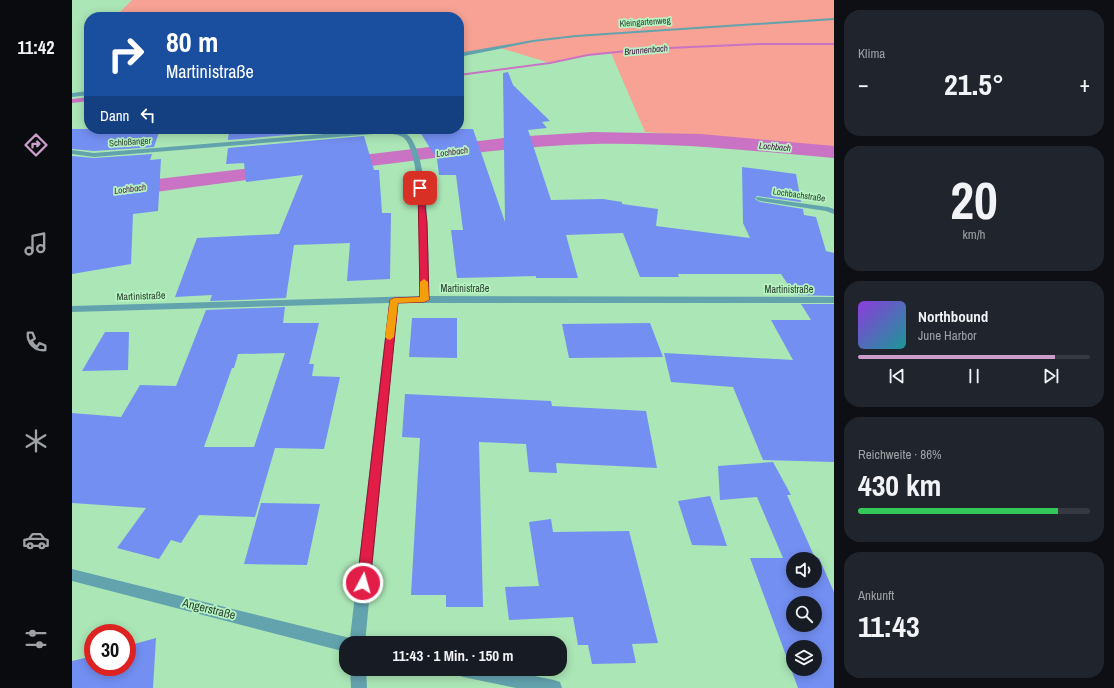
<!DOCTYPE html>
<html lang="de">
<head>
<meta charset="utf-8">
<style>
	:root { --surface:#171b24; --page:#20242c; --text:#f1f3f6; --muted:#9ea1a6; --line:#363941; --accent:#cb9dcb }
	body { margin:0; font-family:"Archivo Narrow",sans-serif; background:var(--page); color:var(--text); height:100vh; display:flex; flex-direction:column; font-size:15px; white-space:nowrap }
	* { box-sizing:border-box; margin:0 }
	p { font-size:13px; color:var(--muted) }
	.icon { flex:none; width:22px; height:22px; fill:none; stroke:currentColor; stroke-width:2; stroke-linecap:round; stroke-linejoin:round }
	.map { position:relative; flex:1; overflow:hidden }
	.side { display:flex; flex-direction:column; gap:10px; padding:10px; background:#0d0f14; width:280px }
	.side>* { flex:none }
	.banner { position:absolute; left:12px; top:12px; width:380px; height:122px; border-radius:16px; box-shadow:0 2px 10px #0003; background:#1a4fa0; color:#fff; overflow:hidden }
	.tools { position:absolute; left:714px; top:552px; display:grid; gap:8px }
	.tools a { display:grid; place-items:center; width:36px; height:36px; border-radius:50%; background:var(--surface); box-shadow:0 2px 10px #0003; font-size:20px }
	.speed { position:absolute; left:12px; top:624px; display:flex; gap:8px; font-size:20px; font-weight:700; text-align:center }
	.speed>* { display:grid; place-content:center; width:52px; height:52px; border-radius:50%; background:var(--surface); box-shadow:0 2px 10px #0003; line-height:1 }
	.speed .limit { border:6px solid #d22; background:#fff; color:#111 }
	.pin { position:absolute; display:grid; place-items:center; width:34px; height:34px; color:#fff; margin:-17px; border-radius:8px; box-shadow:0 2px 6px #0006 }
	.me { position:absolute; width:44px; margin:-22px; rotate:6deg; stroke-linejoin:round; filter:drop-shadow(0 0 3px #0008) }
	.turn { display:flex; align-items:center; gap:14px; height:84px; padding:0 16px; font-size:18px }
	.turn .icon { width:52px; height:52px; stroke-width:2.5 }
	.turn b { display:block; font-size:28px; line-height:34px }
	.then { display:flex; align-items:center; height:38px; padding:0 16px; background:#0003; gap:8px; font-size:15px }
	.big { font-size:30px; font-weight:700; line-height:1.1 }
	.side .widget { flex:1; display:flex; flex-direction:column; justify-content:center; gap:6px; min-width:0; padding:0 14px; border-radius:16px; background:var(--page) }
	.side .dial { align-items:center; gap:0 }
	.dial b { font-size:52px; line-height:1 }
	.song { display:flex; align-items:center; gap:12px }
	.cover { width:48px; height:48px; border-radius:6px; background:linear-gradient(135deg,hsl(270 70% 55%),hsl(180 70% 35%)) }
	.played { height:4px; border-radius:2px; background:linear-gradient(90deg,var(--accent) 85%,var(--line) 85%) }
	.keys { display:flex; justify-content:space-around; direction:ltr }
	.heat { display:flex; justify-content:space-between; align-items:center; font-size:22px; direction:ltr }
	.charge { height:6px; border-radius:3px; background:linear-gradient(90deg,#34c759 86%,var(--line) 0) }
	.trip { position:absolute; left:267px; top:636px; width:228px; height:40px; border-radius:16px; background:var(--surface); box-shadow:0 2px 10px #0003; font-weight:700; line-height:40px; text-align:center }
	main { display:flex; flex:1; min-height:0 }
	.tab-bar { display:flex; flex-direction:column; width:72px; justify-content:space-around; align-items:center; background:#090b0e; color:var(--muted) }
	.tab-bar .icon { width:28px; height:28px }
	.tab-bar .selected { color:var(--accent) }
	.tab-bar b { font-size:18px; color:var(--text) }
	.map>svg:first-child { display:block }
</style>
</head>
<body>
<main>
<nav class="tab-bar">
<b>11:42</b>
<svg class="icon selected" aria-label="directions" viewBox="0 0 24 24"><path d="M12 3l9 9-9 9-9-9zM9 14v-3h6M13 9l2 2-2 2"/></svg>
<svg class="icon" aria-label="music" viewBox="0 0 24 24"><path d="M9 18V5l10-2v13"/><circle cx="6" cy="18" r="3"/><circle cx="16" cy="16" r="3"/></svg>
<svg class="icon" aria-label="phone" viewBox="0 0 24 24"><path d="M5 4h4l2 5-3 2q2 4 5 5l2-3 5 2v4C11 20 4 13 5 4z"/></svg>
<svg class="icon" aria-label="climate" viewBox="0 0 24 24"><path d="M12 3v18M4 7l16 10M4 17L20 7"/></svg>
<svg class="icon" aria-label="car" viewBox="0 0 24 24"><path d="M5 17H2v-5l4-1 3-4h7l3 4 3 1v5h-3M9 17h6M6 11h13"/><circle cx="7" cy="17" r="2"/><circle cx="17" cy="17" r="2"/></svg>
<svg class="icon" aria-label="filters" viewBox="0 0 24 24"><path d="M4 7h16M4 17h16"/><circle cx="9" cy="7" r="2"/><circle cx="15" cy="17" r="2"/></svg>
</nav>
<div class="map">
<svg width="762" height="688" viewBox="0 0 762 688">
	<rect width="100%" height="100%" fill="#abe6b6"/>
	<!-- green -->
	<path fill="#f7a294" d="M60 0H762V147L573 132 539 53 516 55 478 63 425 47 387 55V17H43Z"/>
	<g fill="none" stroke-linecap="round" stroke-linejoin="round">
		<!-- stream -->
		<g fill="#ca72c3" fill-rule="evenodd">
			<path d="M687 43H762V45H687L574 50 516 56 478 64 387 76V74L478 62 516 54 574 48Z"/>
			<path d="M17 97V101L0 103V99Z"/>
		</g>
		<!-- canal -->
		<g fill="#ca72c3" fill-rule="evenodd">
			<path d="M520 132 629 134 762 146V158C682 151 601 142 520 144 433 146 345 161 258 171L251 169 248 165 251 161 258 159 440 137Z"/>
			<path d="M214 164 221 166 224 170 221 174 0 203V189Z"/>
		</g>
	</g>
	<!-- building -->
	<g fill="#738ff2" fill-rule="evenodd">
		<path d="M436 72 441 85 478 121 470 122 475 128 456 130 479 200 531 199 550 202V204L586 209 584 226 678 238 671 223 670 167 724 174 729 202 685 196 683 199 688 202 731 209 732 215 744 217 754 251 762 253V296L723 295 709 274H606L607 277H568L551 233 494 235 506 278H464V276L385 278 379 230H391L384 175H367L365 159 346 129H401L433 222 431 73Z"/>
		<path d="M0 129H63L61 134 87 132 82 147 22 151 0 149Z"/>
		<path d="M157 129H290L156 140Z"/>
		<path d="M292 136 302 170H307L310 213H319L318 279 275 281 278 243 222 245 214 298 138 301 140 295 103 297 125 238 207 234 231 175 174 182 172 163 154 164 156 148Z"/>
		<path d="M80 154 78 160 89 159 86 211 61 214 59 264 0 274V156L22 158Z"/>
		<path d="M729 304H762V462L691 460 661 387 599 382 592 353 721 360 699 320H739Z"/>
		<path d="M213 307 211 323H247L237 364H242L240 376 268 377 252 449 203 448 183 517 127 515 109 543 99 540 87 559 45 548 74 508 0 503V413L49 417 68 385 104 386 134 310ZM213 353 182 447H132L160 368H162L166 354Z"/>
		<path d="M340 318H385V358L337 357Z"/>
		<path d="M578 323 591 357 497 358 490 324Z"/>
		<path d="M33 332H57L56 370 10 371Z"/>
		<path d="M333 394 479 401 480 406 574 411 585 468 484 463 485 473 457 472 454 444 407 442 411 607H374V595H339L348 438 330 437Z"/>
		<path d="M701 462 719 495H715L743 558H747L762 592V688H726L678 558H711L685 497 648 500 646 466ZM721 559H743V581H721ZM721 603H743V625H721ZM721 647H743V669H721Z"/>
		<path d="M638 496 655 546 620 545 606 501Z"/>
		<path d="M189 503 248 504 235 565 172 564Z"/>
		<path d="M479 519 481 532 557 531 586 643 560 644 564 663 520 664 516 645H506L501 617 437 620 433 587 467 586 457 522Z"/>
		<path d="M84 638 81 688H0V661L21 656V667H55V646Z"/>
	</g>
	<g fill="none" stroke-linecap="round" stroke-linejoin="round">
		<!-- minor -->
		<g fill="#63a3ae" fill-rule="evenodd">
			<path d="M762 18V20L504 37 461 42 387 57V53L461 40 504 35Z"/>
			<path d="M17 91V95L0 97V93Z"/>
			<path d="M314 129C322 130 331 130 337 136 359 159 356 263 357 296L762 297V303H326L293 643H274V652L0 581V569L278 638 317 303 0 312V306L347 296C348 267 352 157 332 138 327 134 320 134 314 133L22 157 0 154V150L22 153Z"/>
			<path d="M685 197 756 207 762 209V214L754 211 688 201 684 199Z"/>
			<path d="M278 669H294L295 688H279Z"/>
			<path d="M383 669H429L482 680 488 682 490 688H444L391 677 385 675Z"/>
		</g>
	</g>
	<!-- route -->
	<path fill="#e11d48" stroke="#92132f" d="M346 186 351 188 355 223 357 300 352 302 326 303 298 583 296 587 291 589 287 587 285 583 318 300 322 298 348 297Z"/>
	<!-- slow -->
	<path fill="#f59e0b" d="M352 279 356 282 357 300 352 302 326 303 322 337 318 340 315 339 313 337 318 300 322 298 348 297V282Z"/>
	<g text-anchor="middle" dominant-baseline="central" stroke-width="3.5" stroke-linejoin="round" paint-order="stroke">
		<!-- far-street labels -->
		<g font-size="9" fill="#29412e" stroke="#b8f3c3">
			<text transform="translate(573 22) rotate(-4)">Kleingartenweg</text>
			<text transform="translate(58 142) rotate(-4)">Schloßanger</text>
			<text transform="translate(727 195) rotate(8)">Lochbachstraße</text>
		</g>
		<!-- far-water labels -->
		<g font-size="9" font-style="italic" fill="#481045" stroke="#b8f3c3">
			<text transform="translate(574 50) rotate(-5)">Brunnenbach</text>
			<text transform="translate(703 147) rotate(5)">Lochbach</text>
			<text transform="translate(380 152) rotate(-7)">Lochbach</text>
			<text transform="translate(58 189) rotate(-7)">Lochbach</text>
		</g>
		<!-- street labels -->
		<g font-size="10" fill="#29412e" stroke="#b8f3c3">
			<text x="393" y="288">Martinistraße</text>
			<text x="717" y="289">Martinistraße</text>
			<text transform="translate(69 296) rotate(-2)">Martinistraße</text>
		</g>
		<!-- near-street labels -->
		<g font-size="12" fill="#29412e" stroke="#b8f3c3">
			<text transform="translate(137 609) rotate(14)">Angerstraße</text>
		</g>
	</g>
</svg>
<div class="tools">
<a><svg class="icon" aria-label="sound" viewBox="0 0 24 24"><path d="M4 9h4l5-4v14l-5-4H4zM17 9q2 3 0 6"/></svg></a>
<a><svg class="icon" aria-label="search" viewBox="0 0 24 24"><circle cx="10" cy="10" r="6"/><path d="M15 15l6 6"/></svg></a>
<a><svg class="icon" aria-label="layers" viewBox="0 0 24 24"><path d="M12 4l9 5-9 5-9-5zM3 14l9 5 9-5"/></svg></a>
</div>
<div class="speed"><div class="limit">30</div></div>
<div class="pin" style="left:348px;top:188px;background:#d93025"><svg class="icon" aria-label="arrive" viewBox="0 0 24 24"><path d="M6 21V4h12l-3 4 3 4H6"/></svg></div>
<svg class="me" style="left:291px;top:583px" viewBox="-20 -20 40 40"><circle r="17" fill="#e11d48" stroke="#fff" stroke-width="3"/><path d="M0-11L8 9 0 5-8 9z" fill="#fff"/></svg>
<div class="trip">11:43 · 1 Min. · 150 m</div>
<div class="banner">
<div class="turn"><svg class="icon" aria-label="right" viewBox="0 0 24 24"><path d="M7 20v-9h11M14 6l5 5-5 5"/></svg><div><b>80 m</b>Martinistraße</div></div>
<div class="then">Dann<svg class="icon" aria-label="left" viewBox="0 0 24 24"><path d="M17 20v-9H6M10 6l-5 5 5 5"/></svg></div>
</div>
</div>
<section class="side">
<div class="widget"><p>Klima</p>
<div class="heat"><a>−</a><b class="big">21.5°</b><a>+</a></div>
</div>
<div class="widget dial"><b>20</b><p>km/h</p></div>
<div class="widget">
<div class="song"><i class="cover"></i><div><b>Northbound</b><p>June Harbor</p></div></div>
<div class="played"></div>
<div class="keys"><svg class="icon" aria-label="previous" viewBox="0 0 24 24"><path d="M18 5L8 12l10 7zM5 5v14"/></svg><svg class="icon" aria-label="pause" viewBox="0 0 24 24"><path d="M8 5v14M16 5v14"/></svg><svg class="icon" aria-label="next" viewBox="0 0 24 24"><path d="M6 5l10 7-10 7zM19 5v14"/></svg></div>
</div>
<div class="widget"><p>Reichweite · 86%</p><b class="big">430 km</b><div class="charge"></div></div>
<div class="widget"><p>Ankunft</p><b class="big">11:43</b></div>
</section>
</main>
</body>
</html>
